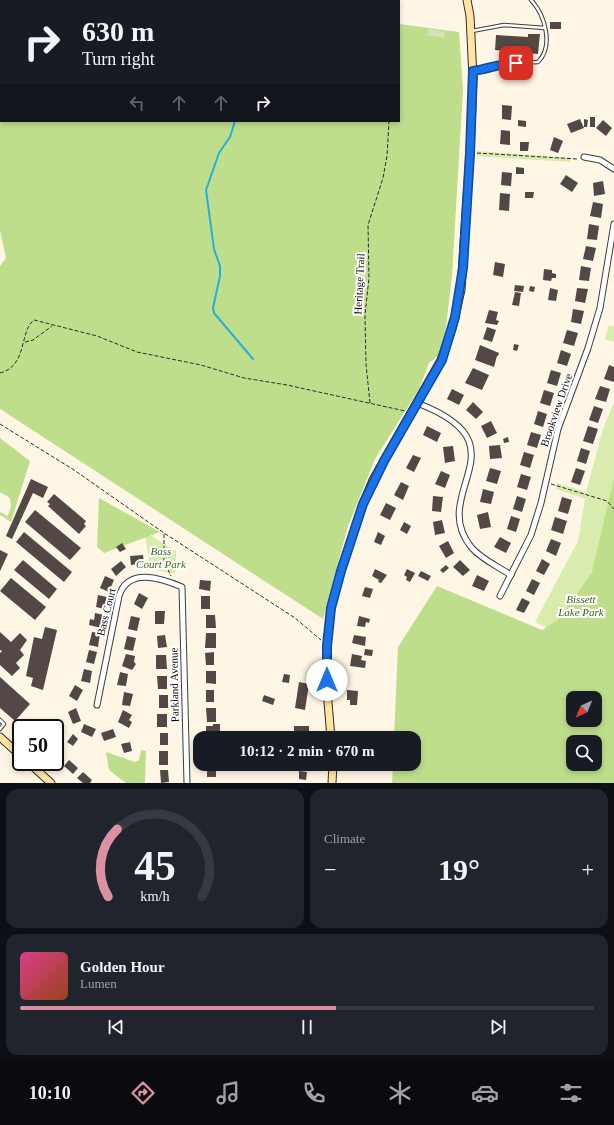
<!DOCTYPE html>
<html lang="en">
<head>
<meta charset="utf-8">
<style>
	:root { --surface:#171b24; --page:#20242c; --text:#f1f3f6; --muted:#9ea1a6; --line:#363941; --accent:#dc90a2 }
	body { margin:0; font-family:"Times New Roman",serif; background:var(--page); color:var(--text); height:100vh; display:flex; flex-direction:column; font-size:15px; white-space:nowrap }
	* { box-sizing:border-box; margin:0 }
	p { font-size:13px; color:var(--muted) }
	.icon { flex:none; width:22px; height:22px; fill:none; stroke:currentColor; stroke-width:2; stroke-linecap:round; stroke-linejoin:round }
	.map { position:relative; height:783px; overflow:hidden }
	.drawer { display:flex; flex-direction:column; gap:6px; padding:6px; background:#0d0f14; flex:1 }
	.drawer>* { flex:none }
	.guide { position:absolute; left:0px; top:0px; width:400px; height:122px; box-shadow:0 2px 6px #0003; background:#171b24; color:var(--text); overflow:hidden }
	.needle { width:26px; rotate:224deg }
	.tools { position:absolute; left:566px; top:691px; display:grid; gap:8px }
	.tools a { display:grid; place-items:center; width:36px; height:36px; border-radius:8px; background:var(--surface); box-shadow:0 2px 6px #0003; font-size:20px }
	.speed { position:absolute; left:12px; top:719px; display:flex; gap:8px; font-size:20px; font-weight:700; text-align:center }
	.speed>* { display:grid; place-content:center; width:52px; height:52px; border-radius:50%; background:var(--surface); box-shadow:0 2px 6px #0003; line-height:1 }
	.speed .limit { border:2px solid #111; border-radius:6px; background:#fff; color:#111 }
	.pin { position:absolute; display:grid; place-items:center; width:34px; height:34px; color:#fff; margin:-17px; border-radius:8px; box-shadow:0 2px 6px #0006 }
	.me { position:absolute; width:44px; margin:-22px; rotate:0deg; stroke-linejoin:round; filter:drop-shadow(0 0 3px #0008) }
	.turn { display:flex; align-items:center; gap:14px; height:84px; padding:0 16px; font-size:18px }
	.turn .icon { width:52px; height:52px; stroke-width:2.5 }
	.turn b { display:block; font-size:28px; line-height:34px }
	.lanes { display:flex; align-items:center; height:38px; padding:0 16px; background:#0003; justify-content:center; gap:20px; direction:ltr }
	.lanes .off { opacity:.35 }
	.big { font-size:30px; font-weight:600; line-height:1.1 }
	.drawer .tile { flex:1; display:flex; flex-direction:column; justify-content:center; gap:6px; min-width:0; padding:0 14px; border-radius:12px; background:var(--page) }
	.drawer .dial { align-items:center; gap:0 }
	.dial svg { height:104px; overflow:visible; fill:none; stroke:var(--line); stroke-width:7; stroke-linecap:round; text-anchor:middle }
	.dial text { fill:var(--text); stroke:none }
	.song { display:flex; align-items:center; gap:12px }
	.cover { width:48px; height:48px; border-radius:6px; background:linear-gradient(135deg,hsl(330 70% 55%),hsl(20 70% 35%)) }
	.played { height:4px; border-radius:2px; background:linear-gradient(90deg,var(--accent) 55%,var(--line) 55%) }
	.keys { display:flex; justify-content:space-around; direction:ltr }
	.heat { display:flex; justify-content:space-between; align-items:center; font-size:22px; direction:ltr }
	.drawer .tiles { flex:1; display:grid; gap:6px; grid-template-columns:1fr 1fr }
	.tile:last-child { grid-column:span 2 }
	.trip { position:absolute; left:193px; top:731px; width:228px; height:40px; border-radius:12px; background:var(--surface); box-shadow:0 2px 6px #0003; font-weight:600; line-height:40px; text-align:center }
	.tabs { display:flex; height:64px; justify-content:space-around; align-items:center; background:#090b0e; color:var(--muted) }
	.tabs .icon { width:28px; height:28px }
	.tabs .on { color:var(--accent) }
	.tabs b { font-size:18px; color:var(--text) }
	.map>svg:first-child { display:block }
</style>
</head>
<body>
<div class="map">
<svg width="614" height="783" viewBox="0 0 614 783">
	<rect width="100%" height="100%" fill="#fff6e6"/>
	<!-- green -->
	<g fill="#d8ecae">
		<path d="M477 151 571 158 570 162 477 156Z"/>
		<path d="M609 325 614 326V342L605 339Z"/>
		<path d="M614 402V660L535 622 578 541 585 499 556 489 557 483 586 492 603 429Z"/>
		<path d="M145 532 176 551V570L174 574 148 568 149 561Z"/>
	</g>
	<!-- forest -->
	<g fill="#bede8c" fill-rule="evenodd">
		<path d="M0 0 325 1H1V121H399V24L459 32 463 89 452 276 443 352 429 363 419 389 375 459 348 526 323 619 0 409V266L6 258 0 230Z"/>
		<path d="M0 438 30 461 11 522 0 515V512L8 516 11 506 10 498 0 492Z"/>
		<path d="M614 478V783H392L393 764H414V738H394L398 647 437 586 542 630 559 619 592 572ZM573 698H595V720H573ZM573 742H595V764H573Z"/>
		<path d="M99 498 160 532 104 553 97 547Z"/>
		<path d="M141 750 146 751 145 783H126L109 770 106 752 135 762 139 760Z"/>
	</g>
	<!-- cemetery -->
	<path fill="#dae1b7" d="M429 29 445 32 444 38 427 35Z"/>
	<g fill="none" stroke-linecap="round" stroke-linejoin="round">
		<!-- stream -->
		<g stroke="#27afd8" stroke-width="2">
			<path d="M250 0V1"/>
			<path d="M235 121 230 137 219 153 206 190 214 249 220 266V276L213 308 214 313 253 359"/>
		</g>
	</g>
	<!-- building -->
	<g fill="#534845">
		<rect x="550" y="22" width="11" height="7"/>
		<path d="M528 34H540L538 54 495 50 496 35 528 37Z"/>
		<path d="M502 105 512 106 511 120 502 119Z"/>
		<rect x="590" y="117" width="5" height="10"/>
		<path d="M580 119 584 128 571 133 567 124Z"/>
		<path d="M584 119 588 120 587 127H584Z"/>
		<path d="M518 120 526 121V127L518 126Z"/>
		<path d="M603 120 612 128 606 136 596 128Z"/>
		<path d="M501 130 510 131V145L500 144Z"/>
		<path d="M554 137 563 141 558 153 550 150Z"/>
		<path d="M520 142H529L528 151H520Z"/>
		<path d="M516 167 524 168V174H516Z"/>
		<path d="M502 172 512 173 511 186 501 185Z"/>
		<path d="M566 175 578 183 572 192 560 184Z"/>
		<path d="M603 181 605 194 594 196 593 183Z"/>
		<path d="M525 192H534L533 198H525Z"/>
		<path d="M500 193 510 194 509 211 499 210Z"/>
		<path d="M593 202 603 204 601 218 590 216Z"/>
		<path d="M589 224 599 226 597 240 587 239Z"/>
		<path d="M586 246 596 248 593 261 583 259Z"/>
		<path d="M495 262 505 264 503 277 493 275Z"/>
		<path d="M581 266 591 268 589 281 579 280Z"/>
		<path d="M544 269 552 270V273L556 274V278H552L551 281 543 280Z"/>
		<path d="M515 285 524 286 523 292 514 291Z"/>
		<path d="M530 286 535 287 534 292 529 291Z"/>
		<path d="M550 288 558 290 556 301 548 300Z"/>
		<path d="M577 288 588 289 585 303 575 301Z"/>
		<path d="M515 292 521 293 519 306 512 305Z"/>
		<path d="M573 309 584 311 581 324 571 322Z"/>
		<path d="M489 310 498 312 496 320 499 321 497 325 485 323Z"/>
		<path d="M487 327 496 330 492 342 483 339Z"/>
		<path d="M567 330 578 333 574 346 563 343Z"/>
		<path d="M514 344 519 345 517 351 513 350Z"/>
		<path d="M480 345 499 353 498 356H497L494 367 475 360Z"/>
		<path d="M561 350 571 354 567 366 557 363Z"/>
		<path d="M609 365 614 367V382L604 379Z"/>
		<path d="M473 368 489 375 482 390 465 383Z"/>
		<path d="M551 370 561 373 557 386 547 383Z"/>
		<path d="M600 386 610 389 606 402 595 399Z"/>
		<path d="M452 389 464 395 459 405 447 399Z"/>
		<path d="M544 390 554 393 550 406 540 403Z"/>
		<path d="M473 402 483 412 476 419 466 410Z"/>
		<path d="M594 406 603 409 598 423 589 420Z"/>
		<path d="M538 411 547 414 543 427 534 424Z"/>
		<path d="M491 421 497 433 487 438 481 426Z"/>
		<path d="M427 426 441 433 437 442 423 435Z"/>
		<path d="M588 426 598 429 593 444 583 441Z"/>
		<path d="M531 432 541 435 537 448 527 445Z"/>
		<path d="M508 437 509 442 504 443 503 439Z"/>
		<path d="M500 445 502 458 490 459 489 446Z"/>
		<path d="M453 446 455 461 445 463 443 447Z"/>
		<path d="M581 448 590 451 586 464 577 461Z"/>
		<path d="M524 452 534 455 530 468 520 465Z"/>
		<path d="M413 455 421 458 414 472 406 468Z"/>
		<path d="M490 468 501 471 497 484 486 481Z"/>
		<path d="M576 468 585 471 580 485 571 482Z"/>
		<path d="M441 471 450 475 445 488 435 484Z"/>
		<path d="M521 474 531 477 527 490 517 487Z"/>
		<path d="M31 479 48 487 43 498 33 493 12 539 6 536Z"/>
		<path d="M401 482 409 486 403 500 394 495Z"/>
		<path d="M483 489 494 492 491 504 480 502Z"/>
		<path d="M54 494 86 521 84 524 86 526 79 534 48 506 50 504 47 502Z"/>
		<path d="M433 496 443 497 441 512 432 511Z"/>
		<path d="M517 496 526 499 522 512 513 509Z"/>
		<path d="M562 497 572 500 568 514 558 511Z"/>
		<path d="M386 503 396 508 390 520 380 515Z"/>
		<path d="M35 510 81 548 70 560 25 522Z"/>
		<path d="M488 512 491 527 480 529 477 515Z"/>
		<path d="M511 516 520 519 516 532 507 529Z"/>
		<path d="M555 517 567 521 563 534 551 530Z"/>
		<path d="M442 520 445 533 435 535 433 522Z"/>
		<path d="M404 522 411 526 407 534 400 530Z"/>
		<path d="M24 532 72 572 64 582 16 542Z"/>
		<path d="M378 532 385 536 381 545 374 542Z"/>
		<path d="M500 537 511 543 506 553 494 547Z"/>
		<path d="M551 539 561 543 556 556 546 551Z"/>
		<path d="M448 541 454 553 446 558 439 546Z"/>
		<path d="M122 543 126 549 120 552 116 547Z"/>
		<path d="M0 550 8 554 0 571Z"/>
		<path d="M143 555 144 563 131 565 130 556Z"/>
		<path d="M542 559 550 564 544 575 536 571Z"/>
		<path d="M23 560 57 589 49 599 14 570Z"/>
		<path d="M460 560 470 570 463 576 453 567Z"/>
		<path d="M121 561 126 567 116 576 111 569Z"/>
		<path d="M446 565 449 568 443 573 440 570Z"/>
		<path d="M375 569 387 575 381 583 378 582 379 580 372 576Z"/>
		<path d="M407 569 415 573 410 582 406 580 407 577 404 575Z"/>
		<path d="M421 571 431 576 428 581 418 576Z"/>
		<path d="M477 575 489 581 484 591 472 586Z"/>
		<path d="M105 576 114 580 109 592 100 588Z"/>
		<path d="M11 578 46 607 35 620 0 591Z"/>
		<path d="M532 579 540 583 534 595 526 591Z"/>
		<path d="M200 580 211 581 210 591 199 589Z"/>
		<path d="M365 587 373 589 370 598 362 596Z"/>
		<path d="M139 593 148 598 142 609 134 604Z"/>
		<path d="M98 595 107 597 104 609 96 607Z"/>
		<rect x="201" y="596" width="9" height="13"/>
		<path d="M522 598 530 602 524 613 516 610Z"/>
		<path d="M155 611H165L164 624H155Z"/>
		<path d="M95 613 104 615 101 628 89 625 90 619 94 620Z"/>
		<path d="M206 615H215L216 628H206Z"/>
		<path d="M131 616 140 618 137 631 128 629Z"/>
		<path d="M359 616 370 619 369 623 366 622 365 627 357 626Z"/>
		<path d="M45 627 57 630 43 690 31 686 33 678 26 676 34 637 42 639Z"/>
		<path d="M0 632 11 642 20 633 27 640 20 650 24 655 16 663 20 668 12 676 0 665V653L2 651 0 650Z"/>
		<path d="M92 632 100 633 98 647 89 645Z"/>
		<path d="M206 633H216V648H205Z"/>
		<path d="M165 635 167 647 158 648 157 636Z"/>
		<path d="M354 635 366 637 365 646 352 643Z"/>
		<path d="M127 636 136 638 133 651 124 649Z"/>
		<path d="M365 649 373 650 372 656 364 655Z"/>
		<path d="M89 650 97 652 94 664 86 662Z"/>
		<path d="M214 652V665H206L205 653Z"/>
		<path d="M126 654 135 656 134 662 136 664 132 670 122 666Z"/>
		<path d="M352 654 362 656 361 660 366 661 365 668 350 666Z"/>
		<path d="M156 655H166L167 669H156Z"/>
		<path d="M84 669 92 671 90 683 81 681Z"/>
		<path d="M206 671H216V684L206 683Z"/>
		<path d="M120 672 128 674 126 686 117 685Z"/>
		<path d="M284 674 290 675 289 683 282 682Z"/>
		<path d="M157 676H167V689H158Z"/>
		<path d="M0 677 30 704 15 721 0 708Z"/>
		<path d="M299 682 309 684 305 710 295 708Z"/>
		<path d="M75 685 83 690 77 701 69 696Z"/>
		<rect x="206" y="690" width="8" height="12"/>
		<path d="M347 690 358 691 357 705H350V700H347Z"/>
		<path d="M124 692 133 694 130 706 122 705Z"/>
		<rect x="159" y="695" width="9" height="13"/>
		<path d="M264 695 275 699 273 705 262 701Z"/>
		<path d="M76 708 81 721 73 724 68 712Z"/>
		<path d="M206 708H216V722H207Z"/>
		<path d="M123 710 132 715 129 720 132 722 129 728 118 722Z"/>
		<rect x="157" y="714" width="10" height="13"/>
		<path d="M33 721 41 726 39 728H28Z"/>
		<path d="M84 724 96 729 92 737 81 732Z"/>
		<path d="M213 724H220V731H216V738H206V726H213Z"/>
		<rect x="294" y="726" width="15" height="12"/>
		<path d="M113 729 116 737 104 741 101 733Z"/>
		<rect x="160" y="733" width="8" height="12"/>
		<path d="M73 734 78 739 73 746 67 742Z"/>
		<path d="M130 742 132 751 124 753 121 744Z"/>
		<path d="M55 748 64 756 59 762 55 758Z"/>
		<rect x="159" y="751" width="9" height="14"/>
		<path d="M69 760 78 768 73 774 64 766Z"/>
		<rect x="207" y="764" width="9" height="13"/>
		<rect x="350" y="764" width="8" height="6"/>
		<path d="M160 770H168L169 782 161 783Z"/>
		<path d="M299 771 307 772 306 780 299 779Z"/>
		<path d="M83 772 92 780 90 783H83L77 778Z"/>
	</g>
	<g fill="none" stroke-linecap="round" stroke-linejoin="round">
		<defs>
			<g id="service">
				<path d="M472 31 504 25 545 28"/>
				<path d="M474 71 494 68 504 63 538 62C554 46 545 15 531 0"/>
				<path d="M0 720 4 724 0 729"/>
			</g>
			<g id="minor">
				<path d="M584 157 600 160 614 169"/>
				<path d="M417 403C528 445 427 492 471 547 481 559 497 566 511 575"/>
				<path d="M500 596 531 535 541 503 558 429 588 348 600 308 614 224"/>
				<path d="M97 705 119 596C128 567 161 578 182 587L187 783"/>
			</g>
			<g id="secondary">
				<path d="M0 737 21 756"/>
				<path d="M331 738 327 690V646L331 608 341 571 363 504 373 480 441 360 452 329 461 290 470 153 473 78 470 16 467 0"/>
				<path d="M28 762 51 783"/>
				<path d="M332 783 333 764"/>
			</g>
		</defs>
		<!-- service casing -->
		<use href="#service" stroke="#3d3d3d" stroke-width="4.5"/>
		<!-- minor casing -->
		<use href="#minor" stroke="#3d3d3d" stroke-width="7"/>
		<!-- secondary casing -->
		<use href="#secondary" stroke="#2c2c2c" stroke-width="9"/>
		<!-- path -->
		<g stroke="#2c2c2c" stroke-width="1" stroke-dasharray="4 2" stroke-linecap="butt">
			<path d="M313 1V0"/>
			<path d="M477 153 577 159"/>
			<path d="M25 342 33 340 52 326"/>
			<path d="M0 373C28 366 19 331 34 320L97 336 137 352 201 365 244 378 287 385 405 411"/>
			<path d="M370 403 366 364 365 315 369 278 368 225 383 178 387 156 389 121"/>
			<path d="M0 424 74 470 164 533 295 618 321 640"/>
			<path d="M551 484 607 501 614 509"/>
			<path d="M164 534V561L171 576"/>
		</g>
		<!-- service -->
		<use href="#service" stroke="#fff" stroke-width="2.5"/>
		<!-- minor -->
		<use href="#minor" stroke="#fff" stroke-width="5"/>
		<!-- secondary -->
		<use href="#secondary" stroke="#ffe5a1" stroke-width="7"/>
	</g>
	<g fill="none" stroke-linecap="round" stroke-linejoin="round">
		<defs>
			<path id="route" d="M327 680V646L331 608 341 571 363 504 384 461 442 360 455 317 463 268 470 153 473 71C488 69 502 63 516 63"/>
		</defs>
		<!-- route casing -->
		<use href="#route" stroke="#114b97" stroke-width="10"/>
		<!-- route -->
		<use href="#route" stroke="#1a73e8" stroke-width="7"/>
	</g>
	<g text-anchor="middle" dominant-baseline="central" stroke-width="4" stroke-linejoin="round" paint-order="stroke">
		<!-- street labels -->
		<g font-size="11" fill="#0a0a0a" stroke="#fff">
			<text transform="translate(359 284) rotate(-87)">Heritage Trail</text>
			<text transform="translate(556 410) rotate(-71)">Brookview Drive</text>
			<text transform="translate(106 612) rotate(-76)">Bass Court</text>
			<text transform="translate(174 685) rotate(-91)">Parkland Avenue</text>
		</g>
		<!-- park labels -->
		<g font-size="11" font-style="italic" fill="#346516" stroke="#fff">
			<text x="161" y="551">Bass<tspan x="161" dy="13">Court Park</tspan></text>
			<text x="581" y="599">Bissett<tspan x="581" dy="13">Lake Park</tspan></text>
		</g>
	</g>
</svg>
<div class="tools">
<a><svg class="needle" viewBox="-14 -14 28 28"><path d="M0-13l5 13h-10z" fill="#e53935"/><path d="M0 13l5-13h-10z" fill="#9ea1a6"/></svg></a>
<a><svg class="icon" aria-label="search" viewBox="0 0 24 24"><circle cx="10" cy="10" r="6"/><path d="M15 15l6 6"/></svg></a>
</div>
<div class="speed"><div class="limit">50</div></div>
<div class="pin" style="left:516px;top:63px;background:#d93025"><svg class="icon" aria-label="arrive" viewBox="0 0 24 24"><path d="M6 21V4h12l-3 4 3 4H6"/></svg></div>
<svg class="me" style="left:327px;top:680px" viewBox="-20 -20 40 40"><circle r="19" fill="#fff"/><path d="M0-13L10 11 0 6-10 11z" fill="#1a73e8"/></svg>
<div class="trip">10:12 · 2 min · 670 m</div>
<div class="guide">
<div class="turn"><svg class="icon" aria-label="right" viewBox="0 0 24 24"><path d="M7 20v-9h11M14 6l5 5-5 5"/></svg><div><b>630 m</b>Turn right</div></div>
<div class="lanes"><svg class="icon off" aria-label="left" viewBox="0 0 24 24"><path d="M17 20v-9H6M10 6l-5 5 5 5"/></svg><svg class="icon off" aria-label="ahead" viewBox="0 0 24 24"><path d="M12 20V5M6 11l6-6 6 6"/></svg><svg class="icon off" aria-label="ahead" viewBox="0 0 24 24"><path d="M12 20V5M6 11l6-6 6 6"/></svg><svg class="icon" aria-label="right" viewBox="0 0 24 24"><path d="M7 20v-9h11M14 6l5 5-5 5"/></svg></div>
</div>
</div>
<section class="drawer">
<div class="tiles">
<div class="tile dial"><svg viewBox="0 0 100 80">
<path d="M14 69A42 42 0 1 1 86 69"/>
<path d="M14 69A42 42 0 0 1 21 17" stroke="#dc90a2"/>
<text x="50" y="56" font-size="32" font-weight="700">45</text>
<text x="50" y="72" font-size="11">km/h</text>
</svg></div>
<div class="tile"><p>Climate</p>
<div class="heat"><a>−</a><b class="big">19°</b><a>+</a></div>
</div>
<div class="tile">
<div class="song"><i class="cover"></i><div><b>Golden Hour</b><p>Lumen</p></div></div>
<div class="played"></div>
<div class="keys"><svg class="icon" aria-label="previous" viewBox="0 0 24 24"><path d="M18 5L8 12l10 7zM5 5v14"/></svg><svg class="icon" aria-label="pause" viewBox="0 0 24 24"><path d="M8 5v14M16 5v14"/></svg><svg class="icon" aria-label="next" viewBox="0 0 24 24"><path d="M6 5l10 7-10 7zM19 5v14"/></svg></div>
</div>
</div>
</section>
<nav class="tabs">
<b>10:10</b>
<svg class="icon on" aria-label="directions" viewBox="0 0 24 24"><path d="M12 3l9 9-9 9-9-9zM9 14v-3h6M13 9l2 2-2 2"/></svg>
<svg class="icon" aria-label="music" viewBox="0 0 24 24"><path d="M9 18V5l10-2v13"/><circle cx="6" cy="18" r="3"/><circle cx="16" cy="16" r="3"/></svg>
<svg class="icon" aria-label="phone" viewBox="0 0 24 24"><path d="M5 4h4l2 5-3 2q2 4 5 5l2-3 5 2v4C11 20 4 13 5 4z"/></svg>
<svg class="icon" aria-label="climate" viewBox="0 0 24 24"><path d="M12 3v18M4 7l16 10M4 17L20 7"/></svg>
<svg class="icon" aria-label="car" viewBox="0 0 24 24"><path d="M5 17H2v-5l4-1 3-4h7l3 4 3 1v5h-3M9 17h6M6 11h13"/><circle cx="7" cy="17" r="2"/><circle cx="17" cy="17" r="2"/></svg>
<svg class="icon" aria-label="filters" viewBox="0 0 24 24"><path d="M4 7h16M4 17h16"/><circle cx="9" cy="7" r="2"/><circle cx="15" cy="17" r="2"/></svg>
</nav>
</body>
</html>
